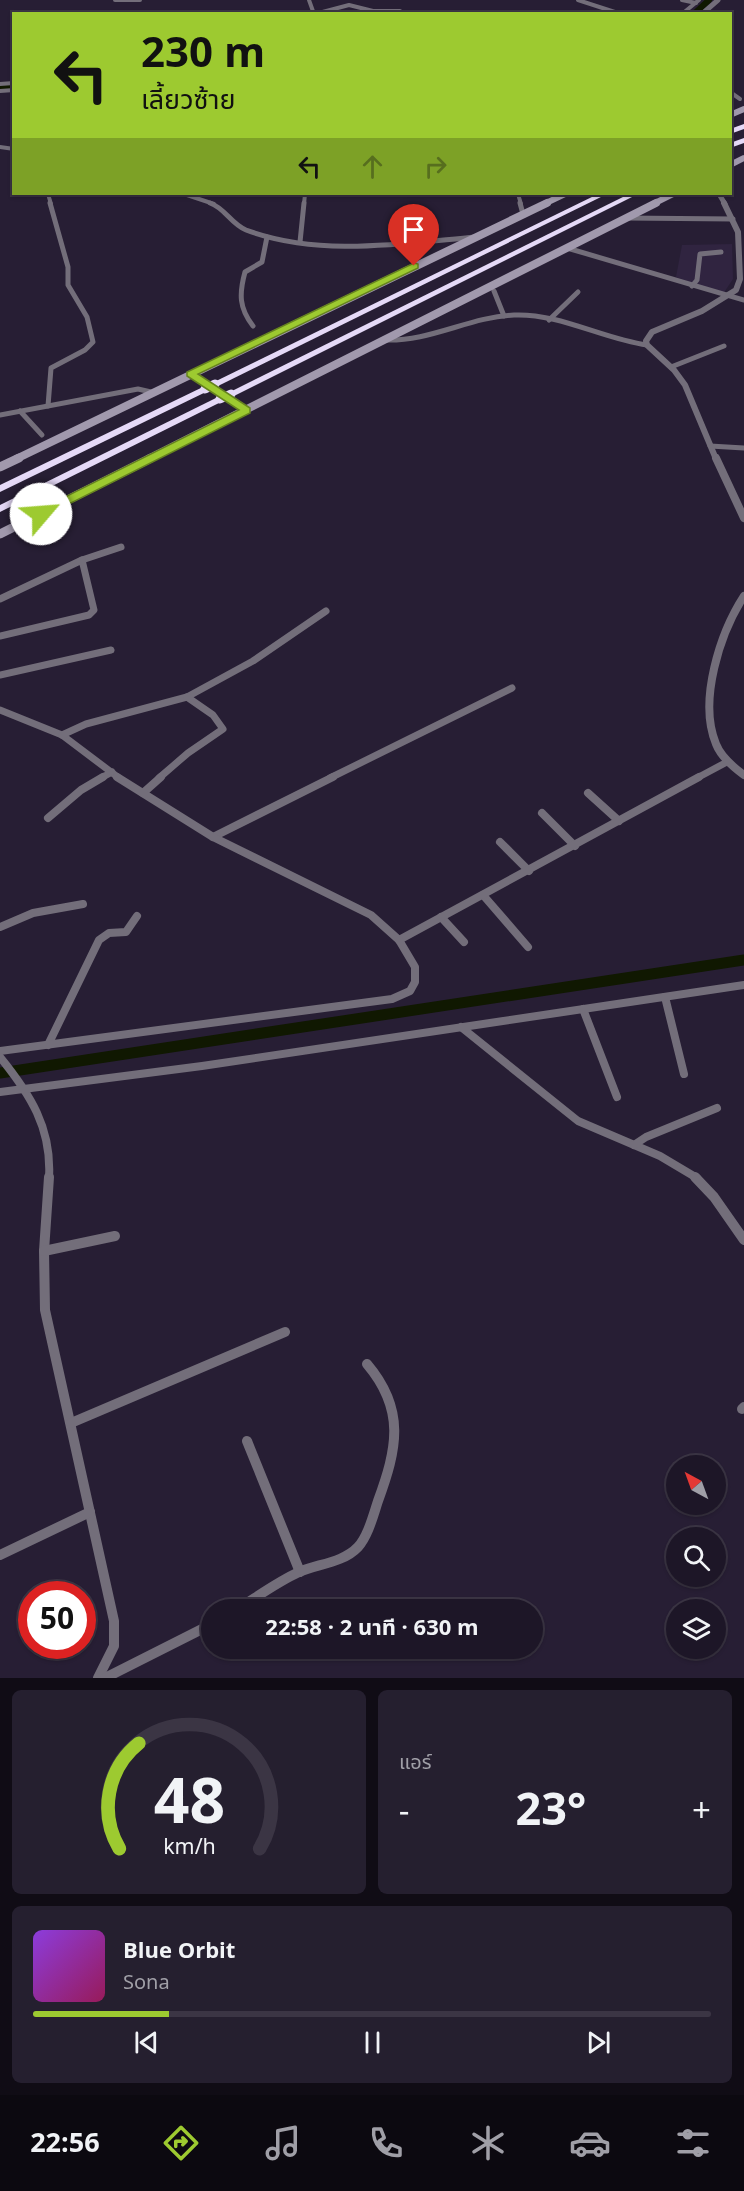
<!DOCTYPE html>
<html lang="th">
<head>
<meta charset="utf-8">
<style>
	:root { --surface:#1d1627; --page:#251f2f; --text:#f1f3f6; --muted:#a09fa7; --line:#3b3544; --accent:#9dca30 }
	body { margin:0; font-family:Georgia,"Noto Sans Thai",serif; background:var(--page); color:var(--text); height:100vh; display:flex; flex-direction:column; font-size:22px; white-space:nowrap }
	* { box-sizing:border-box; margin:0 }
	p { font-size:20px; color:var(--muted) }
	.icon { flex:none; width:33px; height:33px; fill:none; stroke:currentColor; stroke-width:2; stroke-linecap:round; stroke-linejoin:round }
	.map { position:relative; height:1678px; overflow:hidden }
	.panel { display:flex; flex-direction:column; gap:12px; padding:12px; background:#100c15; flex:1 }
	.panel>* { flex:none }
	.guide { position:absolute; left:12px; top:12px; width:720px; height:183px; border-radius:0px; box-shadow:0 2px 4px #0004,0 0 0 2px var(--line); background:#9dca30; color:#111; overflow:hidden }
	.needle { width:39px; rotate:319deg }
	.tools { position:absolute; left:666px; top:1455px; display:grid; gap:12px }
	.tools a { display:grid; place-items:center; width:60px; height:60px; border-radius:50%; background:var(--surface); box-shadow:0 2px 4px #0004,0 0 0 2px var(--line); font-size:30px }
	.speed { position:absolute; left:18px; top:1581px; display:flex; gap:12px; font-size:30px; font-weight:700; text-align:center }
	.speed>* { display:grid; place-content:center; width:78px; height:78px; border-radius:50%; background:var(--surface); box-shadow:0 2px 4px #0004,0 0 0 2px var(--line); line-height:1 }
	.speed .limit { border:9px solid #d22; background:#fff; color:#111 }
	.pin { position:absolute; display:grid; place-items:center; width:51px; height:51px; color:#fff; margin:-62px -26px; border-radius:50% 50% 50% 0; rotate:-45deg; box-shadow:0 0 6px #0007 }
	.pin .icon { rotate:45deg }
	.me { position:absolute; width:66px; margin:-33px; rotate:63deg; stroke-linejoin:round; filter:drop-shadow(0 0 4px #0008) }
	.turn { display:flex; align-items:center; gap:21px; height:126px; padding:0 30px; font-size:27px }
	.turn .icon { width:78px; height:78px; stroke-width:2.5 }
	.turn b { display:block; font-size:42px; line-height:51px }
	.lanes { display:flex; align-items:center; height:57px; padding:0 30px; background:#0003; justify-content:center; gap:30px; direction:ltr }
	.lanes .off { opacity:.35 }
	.big { font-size:45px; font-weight:700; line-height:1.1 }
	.panel .tile { flex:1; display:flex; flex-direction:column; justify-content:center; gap:9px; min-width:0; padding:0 21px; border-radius:9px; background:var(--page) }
	.panel .dial { align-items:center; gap:0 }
	.dial svg { height:156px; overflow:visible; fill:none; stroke:var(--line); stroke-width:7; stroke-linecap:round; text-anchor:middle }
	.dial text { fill:var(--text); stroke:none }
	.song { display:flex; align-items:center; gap:18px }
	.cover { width:72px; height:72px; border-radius:9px; background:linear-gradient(135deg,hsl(270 70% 55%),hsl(330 70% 35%)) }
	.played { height:6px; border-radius:3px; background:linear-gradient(90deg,var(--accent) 20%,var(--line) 20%) }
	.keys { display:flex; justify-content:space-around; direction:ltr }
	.heat { display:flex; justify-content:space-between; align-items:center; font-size:33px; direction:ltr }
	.panel .tiles { flex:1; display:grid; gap:12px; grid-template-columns:1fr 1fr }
	.tile:last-child { grid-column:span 2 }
	.trip { position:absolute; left:201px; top:1599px; width:342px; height:60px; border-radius:30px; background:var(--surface); box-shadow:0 2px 4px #0004,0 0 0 2px var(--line); font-weight:700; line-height:60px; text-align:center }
	.tab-bar { display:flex; height:96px; justify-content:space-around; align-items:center; background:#0c0910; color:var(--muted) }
	.tab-bar .icon { width:42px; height:42px }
	.tab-bar .selected { color:var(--accent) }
	.tab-bar b { font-size:27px; color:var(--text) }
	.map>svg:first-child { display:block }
</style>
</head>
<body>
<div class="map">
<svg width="744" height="1678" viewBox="0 0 744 1678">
	<rect width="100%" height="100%" fill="#271e34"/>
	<!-- built -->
	<path fill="#302440" d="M732 244 733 279 723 294 676 277 682 245Z"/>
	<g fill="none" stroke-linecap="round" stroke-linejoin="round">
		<!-- canal-far1 -->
		<g stroke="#101801" stroke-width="6">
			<path d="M694 14 709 0"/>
			<path d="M0 88 14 87"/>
		</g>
		<!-- canal -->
		<path stroke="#101801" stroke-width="11" d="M0 1073 744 960"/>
		<!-- minor-far4 -->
		<g stroke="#736e7a" stroke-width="4">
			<path d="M115 0H140"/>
			<path d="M309 0 314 14"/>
			<path d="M578 0 621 14"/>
			<path d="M682 0 696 3"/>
			<path d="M228 13 237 14"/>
			<path d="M315 14 349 5 373 11H400"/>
			<path d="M682 14 699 0"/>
			<path d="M0 84 14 83"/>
			<path d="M0 91 14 90"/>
			<path d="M730 92 740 99"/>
			<path d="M0 147 14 149"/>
			<path d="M48 194 51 204"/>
			<path d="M184 194 214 204"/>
			<path d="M518 194 521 204"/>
			<path d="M304 204 305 194"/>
		</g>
		<!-- minor-far3 -->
		<g stroke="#736e7a" stroke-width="5">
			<path d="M210 203C225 208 231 224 246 230 319 257 399 244 475 237"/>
			<path d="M520 203 523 214"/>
			<path d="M625 218 733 219"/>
			<path d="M300 242 304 203"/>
			<path d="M567 248 744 300"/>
			<path d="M692 286 697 280 700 254 721 252"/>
			<path d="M494 291 504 316"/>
			<path d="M549 320 578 292"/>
			<path d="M253 326C239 308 239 294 245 272L262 262 267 237"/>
			<path d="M384 340C430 342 469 317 514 315 559 313 603 339 647 345"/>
			<path d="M671 367 724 346"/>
			<path d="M191 374 246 411"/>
			<path d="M48 406 51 368 85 350 93 342 87 317 68 285V267L50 203"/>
			<path d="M20 411 42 435"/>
			<path d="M0 415 138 389 151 392"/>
			<path d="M710 446 744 448"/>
		</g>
		<!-- minor-far2 -->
		<g stroke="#736e7a" stroke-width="7">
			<path d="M82 560 121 547"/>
			<path d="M0 599 82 560 94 610 89 615 0 636"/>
			<path d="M0 675 111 650"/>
			<path d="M0 710 62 735 119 778"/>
			<path d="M62 735 86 724 187 697 253 661 326 611"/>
			<path d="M101 778 112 772"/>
			<path d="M159 778 188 753 223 729 213 715 187 697"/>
			<path d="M330 778 512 688"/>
			<path d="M697 778 727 762"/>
		</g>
		<!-- minor-far1 -->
		<g stroke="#736e7a" stroke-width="8">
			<path d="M143 793 161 777"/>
			<path d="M588 793 619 821"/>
			<path d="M542 813 575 846"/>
			<path d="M48 818 81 790 103 777"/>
			<path d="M213 837 333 777"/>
			<path d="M500 842 529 871"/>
			<path d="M483 895 528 947"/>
			<path d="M441 917 464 942"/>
			<path d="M0 927 33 913 83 904"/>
			<path d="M399 940 699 777"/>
			<path d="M665 997 684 1074"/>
			<path d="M583 1009 617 1097"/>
			<path d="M461 1027 578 1121 660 1156 697 1178"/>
			<path d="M48 1045 99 940 109 933 126 932 137 916"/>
			<path d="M0 1051 392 999 410 991 415 982V967L399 940 371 915 213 837 117 777"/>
			<path d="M0 1057C30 1094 52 1128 49 1178"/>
			<path d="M0 1092 202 1066 744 985"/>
			<path d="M634 1145 646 1137 717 1108"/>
		</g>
		<!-- minor -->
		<g stroke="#736e7a" stroke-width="10">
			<path d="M49 1177 44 1251 45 1310 114 1621V1646L98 1678"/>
			<path d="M695 1177 714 1197 744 1240"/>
			<path d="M44 1251 115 1236"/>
			<path d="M742 1409 744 1407"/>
			<path d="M71 1423 285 1332"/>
			<path d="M247 1441 300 1572"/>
			<path d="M0 1555 90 1512"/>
			<path d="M236 1610C257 1597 277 1582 299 1572 317 1564 343 1563 358 1547 368 1536 373 1516 378 1501 397 1449 406 1410 367 1364"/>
			<path d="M105 1678 212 1624"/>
		</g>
		<!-- tertiary-far2 -->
		<g stroke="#736e7a" stroke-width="5">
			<path d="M702 14 718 0"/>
			<path d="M719 194 725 204"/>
		</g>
		<!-- tertiary-far1 -->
		<path stroke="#736e7a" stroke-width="6" d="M716 459 685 385 674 370 647 345 646 341 652 332 702 311 736 290 740 279 738 232 724 203"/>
		<!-- tertiary -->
		<g stroke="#736e7a" stroke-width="8">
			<path d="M716 458 744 518"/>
			<path d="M744 596C720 633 698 701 716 744 721 757 733 767 744 775"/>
		</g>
		<!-- secondary-far2 -->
		<g stroke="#a199ad" stroke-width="6">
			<path d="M730 115 744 109"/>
			<path d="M730 165 744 158"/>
			<path d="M544 204 565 194"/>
			<path d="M653 204 673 194"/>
		</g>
		<!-- secondary-far1 -->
		<g stroke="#a199ad" stroke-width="8">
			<path d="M16 459 547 203"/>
			<path d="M148 459 656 203"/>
		</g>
		<!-- secondary -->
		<g stroke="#a199ad" stroke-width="9">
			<path d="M0 467 19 458"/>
			<path d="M0 534 151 458"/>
		</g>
		<!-- motorway -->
		<g fill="#e5d9f7" fill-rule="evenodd">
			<path d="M744 124V129L730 134V129Z"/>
			<path d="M744 138V143L730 148V143Z"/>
			<path d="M598 194H607L218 386 210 384Z"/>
			<path d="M629 194H638L234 396 226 394Z"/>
			<path d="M205 386 208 387V391L0 492V485Z"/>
			<path d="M220 396 225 399 223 401 0 512V505Z"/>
		</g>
		<!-- motorway-bridge -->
		<g stroke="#e5d9f7" stroke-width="9">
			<path d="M205 389 215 384"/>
			<path d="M220 399 231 394"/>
		</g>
	</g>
	<!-- route -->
	<path fill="#9dca30" stroke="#66831f" stroke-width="1.5" d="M414 263 418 264V268L198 374 250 408V413L45 516H37V511L239 410 187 376V372Z"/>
</svg>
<div class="tools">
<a><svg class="needle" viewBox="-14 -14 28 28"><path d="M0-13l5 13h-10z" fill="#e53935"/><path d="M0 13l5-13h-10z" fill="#a09fa7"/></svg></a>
<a><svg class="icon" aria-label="search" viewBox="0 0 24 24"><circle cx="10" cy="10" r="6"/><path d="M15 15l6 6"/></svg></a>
<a><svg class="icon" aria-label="layers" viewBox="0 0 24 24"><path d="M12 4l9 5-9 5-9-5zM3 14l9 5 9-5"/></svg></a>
</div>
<div class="speed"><div class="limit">50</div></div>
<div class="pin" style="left:414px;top:266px;background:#d93025"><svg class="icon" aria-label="arrive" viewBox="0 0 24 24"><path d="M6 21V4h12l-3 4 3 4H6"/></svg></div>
<svg class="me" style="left:41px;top:514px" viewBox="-20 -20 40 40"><circle r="19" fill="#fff"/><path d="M0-13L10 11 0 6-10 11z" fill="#9dca30"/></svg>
<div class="trip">22:58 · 2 นาที · 630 m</div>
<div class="guide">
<div class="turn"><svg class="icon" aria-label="left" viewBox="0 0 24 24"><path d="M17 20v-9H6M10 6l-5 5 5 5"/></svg><div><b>230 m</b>เลี้ยวซ้าย</div></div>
<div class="lanes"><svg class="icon" aria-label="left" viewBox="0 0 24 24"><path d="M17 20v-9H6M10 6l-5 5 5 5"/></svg><svg class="icon off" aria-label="ahead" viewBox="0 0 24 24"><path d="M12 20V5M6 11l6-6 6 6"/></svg><svg class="icon off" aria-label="right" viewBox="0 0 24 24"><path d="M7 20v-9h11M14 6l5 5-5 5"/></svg></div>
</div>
</div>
<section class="panel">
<div class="tiles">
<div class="tile dial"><svg viewBox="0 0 100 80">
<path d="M14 69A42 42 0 1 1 86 69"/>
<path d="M14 69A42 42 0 0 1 24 15" stroke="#9dca30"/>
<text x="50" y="56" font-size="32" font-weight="700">48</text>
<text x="50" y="72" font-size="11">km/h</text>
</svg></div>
<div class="tile"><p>แอร์</p>
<div class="heat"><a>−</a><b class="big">23°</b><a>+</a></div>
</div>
<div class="tile">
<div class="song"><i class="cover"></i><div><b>Blue Orbit</b><p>Sona</p></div></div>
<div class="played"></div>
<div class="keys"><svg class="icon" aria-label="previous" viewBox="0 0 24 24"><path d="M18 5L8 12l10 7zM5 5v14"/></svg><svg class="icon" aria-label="pause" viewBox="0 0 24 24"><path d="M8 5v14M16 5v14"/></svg><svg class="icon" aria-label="next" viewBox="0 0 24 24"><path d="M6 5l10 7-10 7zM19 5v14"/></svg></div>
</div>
</div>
</section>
<nav class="tab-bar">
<b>22:56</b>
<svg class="icon selected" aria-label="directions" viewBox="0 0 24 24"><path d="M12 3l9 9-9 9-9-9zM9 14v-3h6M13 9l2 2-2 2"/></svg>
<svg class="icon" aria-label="music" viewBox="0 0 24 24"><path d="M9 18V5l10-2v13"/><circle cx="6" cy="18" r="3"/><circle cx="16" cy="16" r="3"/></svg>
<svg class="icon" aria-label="phone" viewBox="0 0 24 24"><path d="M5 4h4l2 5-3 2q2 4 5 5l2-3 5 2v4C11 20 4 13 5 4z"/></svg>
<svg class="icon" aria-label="climate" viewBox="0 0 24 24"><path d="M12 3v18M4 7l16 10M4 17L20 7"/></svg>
<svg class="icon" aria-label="car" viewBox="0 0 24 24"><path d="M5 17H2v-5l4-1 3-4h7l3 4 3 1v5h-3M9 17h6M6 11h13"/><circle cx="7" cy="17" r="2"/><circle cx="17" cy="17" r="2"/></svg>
<svg class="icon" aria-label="filters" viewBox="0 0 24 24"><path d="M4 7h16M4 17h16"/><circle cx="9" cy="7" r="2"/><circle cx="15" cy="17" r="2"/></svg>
</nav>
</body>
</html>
